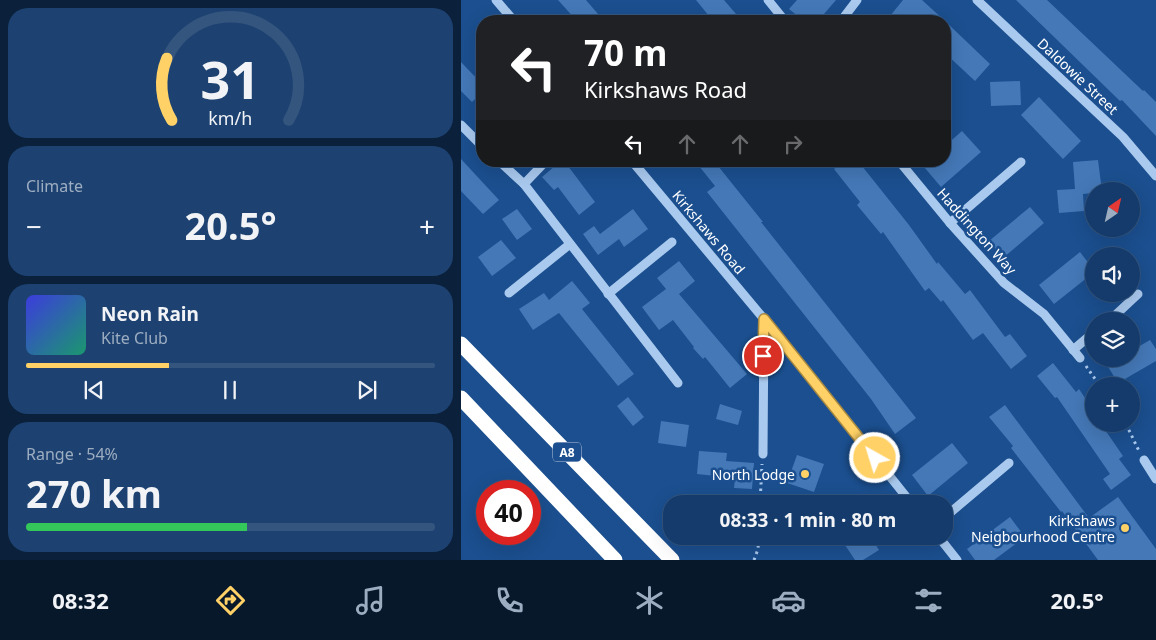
<!DOCTYPE html>
<html lang="en">
<head>
<meta charset="utf-8">
<style>
	:root { --surface:#143b6b; --page:#1d4271; --text:#f1f3f6; --muted:#9dadc1; --line:#33557e; --accent:#ffd166 }
	body { margin:0; font-family:"Noto Sans",sans-serif; background:var(--page); color:var(--text); height:100vh; display:flex; flex-direction:column; font-size:19px; white-space:nowrap }
	* { box-sizing:border-box; margin:0 }
	p { font-size:16px; color:var(--muted) }
	.icon { flex:none; width:28px; height:28px; fill:none; stroke:currentColor; stroke-width:2; stroke-linecap:round; stroke-linejoin:round }
	.map { position:relative; flex:1; overflow:hidden }
	.sheet { display:flex; flex-direction:column; gap:8px; padding:8px; background:#0b203b; width:461px }
	.sheet>* { flex:none }
	.guide { position:absolute; left:15px; top:15px; width:475px; height:152px; border-radius:20px; box-shadow:0 5px 20px #0002,0 0 0 1px var(--line); background:#202124; color:#fff; overflow:hidden }
	.needle { width:32px; rotate:34deg }
	.fabs { position:absolute; left:624px; top:182px; display:grid; gap:10px }
	.fabs a { display:grid; place-items:center; width:55px; height:55px; border-radius:50%; background:var(--surface); box-shadow:0 5px 20px #0002,0 0 0 1px var(--line); font-size:25px }
	.speed { position:absolute; left:15px; top:480px; display:flex; gap:10px; font-size:25px; font-weight:700; text-align:center }
	.speed>* { display:grid; place-content:center; width:65px; height:65px; border-radius:50%; background:var(--surface); box-shadow:0 5px 20px #0002,0 0 0 1px var(--line); line-height:1 }
	.speed .limit { border:8px solid #d22; background:#fff; color:#111 }
	.pin { position:absolute; display:grid; place-items:center; width:42px; height:42px; color:#fff; margin:-21px; border:2px solid #fff; border-radius:50%; box-shadow:0 1px 5px #0007 }
	.me { position:absolute; width:55px; margin:-28px; rotate:321deg; stroke-linejoin:round; filter:drop-shadow(0 0 4px #0008) }
	.turn { display:flex; align-items:center; gap:18px; height:105px; padding:0 25px; font-size:22px }
	.turn .icon { width:65px; height:65px; stroke-width:2.5 }
	.turn b { display:block; font-size:35px; line-height:42px }
	.lanes { display:flex; align-items:center; height:48px; padding:0 25px; background:#0003; justify-content:center; gap:25px; direction:ltr }
	.lanes .off { opacity:.35 }
	.big { font-size:38px; font-weight:700; line-height:1.1 }
	.sheet .card { flex:1; display:flex; flex-direction:column; justify-content:center; gap:8px; min-width:0; padding:0 18px; border-radius:20px; background:var(--page) }
	.sheet .dial { align-items:center; gap:0 }
	.dial svg { height:130px; overflow:visible; fill:none; stroke:var(--line); stroke-width:7; stroke-linecap:round; text-anchor:middle }
	.dial text { fill:var(--text); stroke:none }
	.song { display:flex; align-items:center; gap:15px }
	.cover { width:60px; height:60px; border-radius:8px; background:linear-gradient(135deg,hsl(240 70% 55%),hsl(160 70% 35%)) }
	.played { height:5px; border-radius:2px; background:linear-gradient(90deg,var(--accent) 35%,var(--line) 35%) }
	.keys { display:flex; justify-content:space-around; direction:ltr }
	.heat { display:flex; justify-content:space-between; align-items:center; font-size:28px; direction:ltr }
	.charge { height:8px; border-radius:4px; background:linear-gradient(90deg,#34c759 54%,var(--line) 0) }
	.trip { position:absolute; left:202px; top:495px; width:290px; height:50px; border-radius:20px; background:var(--surface); box-shadow:0 5px 20px #0002,0 0 0 1px var(--line); font-weight:700; line-height:50px; text-align:center }
	.menu { display:flex; height:80px; justify-content:space-around; align-items:center; background:#08182b; color:var(--muted) }
	.menu .icon { width:35px; height:35px }
	.menu .active { color:var(--accent) }
	.menu b { font-size:22px; color:var(--text) }
	main { display:flex; flex:1; min-height:0 }
	.map>svg:first-child { display:block }
</style>
</head>
<body>
<main>
<section class="sheet">
<div class="card dial"><svg viewBox="0 0 100 80">
<path d="M14 69A42 42 0 1 1 86 69"/>
<path d="M14 69A42 42 0 0 1 11 31" stroke="#ffd166"/>
<text x="50" y="56" font-size="32" font-weight="700">31</text>
<text x="50" y="72" font-size="11">km/h</text>
</svg></div>
<div class="card"><p>Climate</p>
<div class="heat"><a>−</a><b class="big">20.5°</b><a>+</a></div>
</div>
<div class="card">
<div class="song"><i class="cover"></i><div><b>Neon Rain</b><p>Kite Club</p></div></div>
<div class="played"></div>
<div class="keys"><svg class="icon" aria-label="previous" viewBox="0 0 24 24"><path d="M18 5L8 12l10 7zM5 5v14"/></svg><svg class="icon" aria-label="pause" viewBox="0 0 24 24"><path d="M8 5v14M16 5v14"/></svg><svg class="icon" aria-label="next" viewBox="0 0 24 24"><path d="M6 5l10 7-10 7zM19 5v14"/></svg></div>
</div>
<div class="card"><p>Range · 54%</p><b class="big">270 km</b><div class="charge"></div></div>
</section>
<div class="map">
<svg width="695" height="560" viewBox="0 0 695 560">
	<rect width="100%" height="100%" fill="#1b4f8f"/>
	<!-- building -->
	<g fill="#4478b7">
		<path d="M97 0H125L143 21H116Z"/>
		<path d="M235 0H263L281 21H252Z"/>
		<path d="M336 0H375L357 21H343L328 9Z"/>
		<path d="M442 0H461L484 21H425Z"/>
		<path d="M555 0H586L682 91 683 90 695 102V136L661 100 659 101Z"/>
		<path d="M484 21 529 64 514 81 484 53Z"/>
		<path d="M0 62 21 84V92L11 102 0 91Z"/>
		<path d="M559 81 560 105 530 106 529 82Z"/>
		<path d="M578 97 620 141 602 159 560 115Z"/>
		<path d="M501 131 520 152 480 187 458 161H484V146Z"/>
		<path d="M0 159 38 200 22 214 0 191Z"/>
		<path d="M637 160 641 191H632V193L622 194 623 211 598 213 596 190 614 189 612 162Z"/>
		<path d="M100 161H102L110 170 134 202 118 215 97 187 93 190 81 177Z"/>
		<path d="M234 161H253L302 222H300L455 418 434 434 410 399 246 192 254 186Z"/>
		<path d="M383 161H397L448 225 476 264 477 262 504 294 509 290 544 337 549 334 566 356 550 369 522 333 512 340 482 300 480 302 468 288 464 291 422 232 420 234 396 205 399 202 373 169Z"/>
		<path d="M569 207 583 223 542 258 528 241Z"/>
		<path d="M56 209 71 229 56 240 41 219Z"/>
		<path d="M172 209 187 229 163 247 158 239 137 255 122 234 133 226 139 234Z"/>
		<path d="M40 240 55 258 31 276 17 257Z"/>
		<path d="M619 252 632 269V273L593 304 578 285Z"/>
		<path d="M218 261 234 281 218 294 286 374 269 388 244 357 242 359 232 348 233 347 212 320 198 330 181 307 205 289 196 278Z"/>
		<path d="M111 281 129 303 121 309 173 374 157 386 98 313 72 330 58 309 83 293 88 300Z"/>
		<path d="M689 340 695 349V361L657 383 646 365 657 359H670V351Z"/>
		<path d="M592 363 615 392 618 389 632 410V424H640L662 456 658 459 670 475 650 490 642 479 649 474 596 397 594 398 576 376Z"/>
		<path d="M167 397 183 417 172 426 156 406Z"/>
		<path d="M259 404 281 411 277 425 255 419Z"/>
		<path d="M544 405 628 518 657 497 695 549V560H637L601 511 600 512 550 448 552 446 528 417Z"/>
		<path d="M200 421 228 425 225 447 197 443Z"/>
		<path d="M491 443 507 463 467 496 451 475Z"/>
		<path d="M238 451 266 453 265 461 293 463 291 489 273 488 274 478 236 474Z"/>
		<path d="M336 455 363 464 353 492 326 483Z"/>
		<path d="M549 517 564 537 533 560H514L506 549Z"/>
		<path d="M397 536H409L418 550 402 560H394L384 545Z"/>
	</g>
	<g fill="none" stroke-linecap="round" stroke-linejoin="round">
		<!-- path -->
		<g stroke="#a9c9ee" stroke-width="3" stroke-dasharray="2.5 4" stroke-linecap="butt">
			<path d="M625 366 639 386"/>
			<path d="M665 424 678 451"/>
			<path d="M299 504 301 464"/>
			<path d="M293 560 297 549 298 536"/>
		</g>
		<!-- minor -->
		<g stroke="#a9c9ee" stroke-width="9">
			<path d="M35 0 53 21"/>
			<path d="M307 0 324 21"/>
			<path d="M516 0 662 137 695 176"/>
			<path d="M380 21 396 0"/>
			<path d="M0 125 21 146"/>
			<path d="M38 161 63 184"/>
			<path d="M85 161 63 184 217 383"/>
			<path d="M171 161 303 319 451 504"/>
			<path d="M438 161 489 223 543 283 583 314 619 358"/>
			<path d="M489 223 560 162"/>
			<path d="M48 293 109 244"/>
			<path d="M147 294 211 242"/>
			<path d="M648 321 677 294"/>
			<path d="M612 350 632 333"/>
			<path d="M302 454 303 319"/>
			<path d="M683 460 695 479"/>
			<path d="M484 517 548 463"/>
			<path d="M477 536 496 560"/>
		</g>
		<!-- highway -->
		<g stroke="#fff" stroke-width="15">
			<path d="M0 344 211 560"/>
			<path d="M0 398 154 560"/>
		</g>
	</g>
	<g fill="none" stroke-linecap="round" stroke-linejoin="round">
		<defs>
			<path id="route" d="M302 356 303 319 414 458"/>
		</defs>
		<!-- route casing -->
		<use href="#route" stroke="#a68842" stroke-width="12"/>
		<!-- route -->
		<use href="#route" stroke="#ffd166" stroke-width="9"/>
	</g>
	<!-- markers -->
	<g fill="#ffd166" stroke="#1b4f8f" stroke-width="2">
		<circle cx="344" cy="474" r="5"/>
		<circle cx="664" cy="528" r="5"/>
	</g>
	<g text-anchor="middle" dominant-baseline="central" stroke-width="5" stroke-linejoin="round" paint-order="stroke">
		<!-- shield labels -->
		<rect fill="#1b4f8f" stroke="#bbcadd" stroke-width="1" x="92" y="442.5" width="28" height="19" rx="4"/>
		<g font-size="12" font-weight="bold" fill="#fff">
			<text x="106" y="452">A8</text>
		</g>
		<!-- street labels -->
		<g font-size="14" fill="#fff" stroke="#1b4f8f">
			<text transform="translate(617 76) rotate(43)">Daldowie Street</text>
			<text transform="translate(516 231) rotate(48)">Haddington Way</text>
			<text transform="translate(248 232) rotate(50)">Kirkshaws Road</text>
		</g>
		<!-- poi labels -->
		<g font-size="14" fill="#fff" stroke="#1b4f8f" text-anchor="end">
			<text x="334" y="474">North Lodge</text>
			<text x="654" y="520">Kirkshaws<tspan x="654" dy="16">Neigbourhood Centre</tspan></text>
		</g>
	</g>
</svg>
<div class="fabs">
<a><svg class="needle" viewBox="-14 -14 28 28"><path d="M0-13l5 13h-10z" fill="#e53935"/><path d="M0 13l5-13h-10z" fill="#9dadc1"/></svg></a>
<a><svg class="icon" aria-label="sound" viewBox="0 0 24 24"><path d="M4 9h4l5-4v14l-5-4H4zM17 9q2 3 0 6"/></svg></a>
<a><svg class="icon" aria-label="layers" viewBox="0 0 24 24"><path d="M12 4l9 5-9 5-9-5zM3 14l9 5 9-5"/></svg></a>
<a>+</a>
</div>
<div class="speed"><div class="limit">40</div></div>
<div class="pin" style="left:302px;top:356px;background:#d93025"><svg class="icon" aria-label="arrive" viewBox="0 0 24 24"><path d="M6 21V4h12l-3 4 3 4H6"/></svg></div>
<svg class="me" style="left:414px;top:458px" viewBox="-20 -20 40 40"><circle r="17" fill="#ffd166" stroke="#fff" stroke-width="3"/><path d="M0-11L8 9 0 5-8 9z" fill="#fff"/></svg>
<div class="trip">08:33 · 1 min · 80 m</div>
<div class="guide">
<div class="turn"><svg class="icon" aria-label="left" viewBox="0 0 24 24"><path d="M17 20v-9H6M10 6l-5 5 5 5"/></svg><div><b>70 m</b>Kirkshaws Road</div></div>
<div class="lanes"><svg class="icon" aria-label="left" viewBox="0 0 24 24"><path d="M17 20v-9H6M10 6l-5 5 5 5"/></svg><svg class="icon off" aria-label="ahead" viewBox="0 0 24 24"><path d="M12 20V5M6 11l6-6 6 6"/></svg><svg class="icon off" aria-label="ahead" viewBox="0 0 24 24"><path d="M12 20V5M6 11l6-6 6 6"/></svg><svg class="icon off" aria-label="right" viewBox="0 0 24 24"><path d="M7 20v-9h11M14 6l5 5-5 5"/></svg></div>
</div>
</div>
</main>
<nav class="menu">
<b>08:32</b>
<svg class="icon active" aria-label="directions" viewBox="0 0 24 24"><path d="M12 3l9 9-9 9-9-9zM9 14v-3h6M13 9l2 2-2 2"/></svg>
<svg class="icon" aria-label="music" viewBox="0 0 24 24"><path d="M9 18V5l10-2v13"/><circle cx="6" cy="18" r="3"/><circle cx="16" cy="16" r="3"/></svg>
<svg class="icon" aria-label="phone" viewBox="0 0 24 24"><path d="M5 4h4l2 5-3 2q2 4 5 5l2-3 5 2v4C11 20 4 13 5 4z"/></svg>
<svg class="icon" aria-label="climate" viewBox="0 0 24 24"><path d="M12 3v18M4 7l16 10M4 17L20 7"/></svg>
<svg class="icon" aria-label="car" viewBox="0 0 24 24"><path d="M5 17H2v-5l4-1 3-4h7l3 4 3 1v5h-3M9 17h6M6 11h13"/><circle cx="7" cy="17" r="2"/><circle cx="17" cy="17" r="2"/></svg>
<svg class="icon" aria-label="filters" viewBox="0 0 24 24"><path d="M4 7h16M4 17h16"/><circle cx="9" cy="7" r="2"/><circle cx="15" cy="17" r="2"/></svg>
<b>20.5°</b>
</nav>
</body>
</html>
